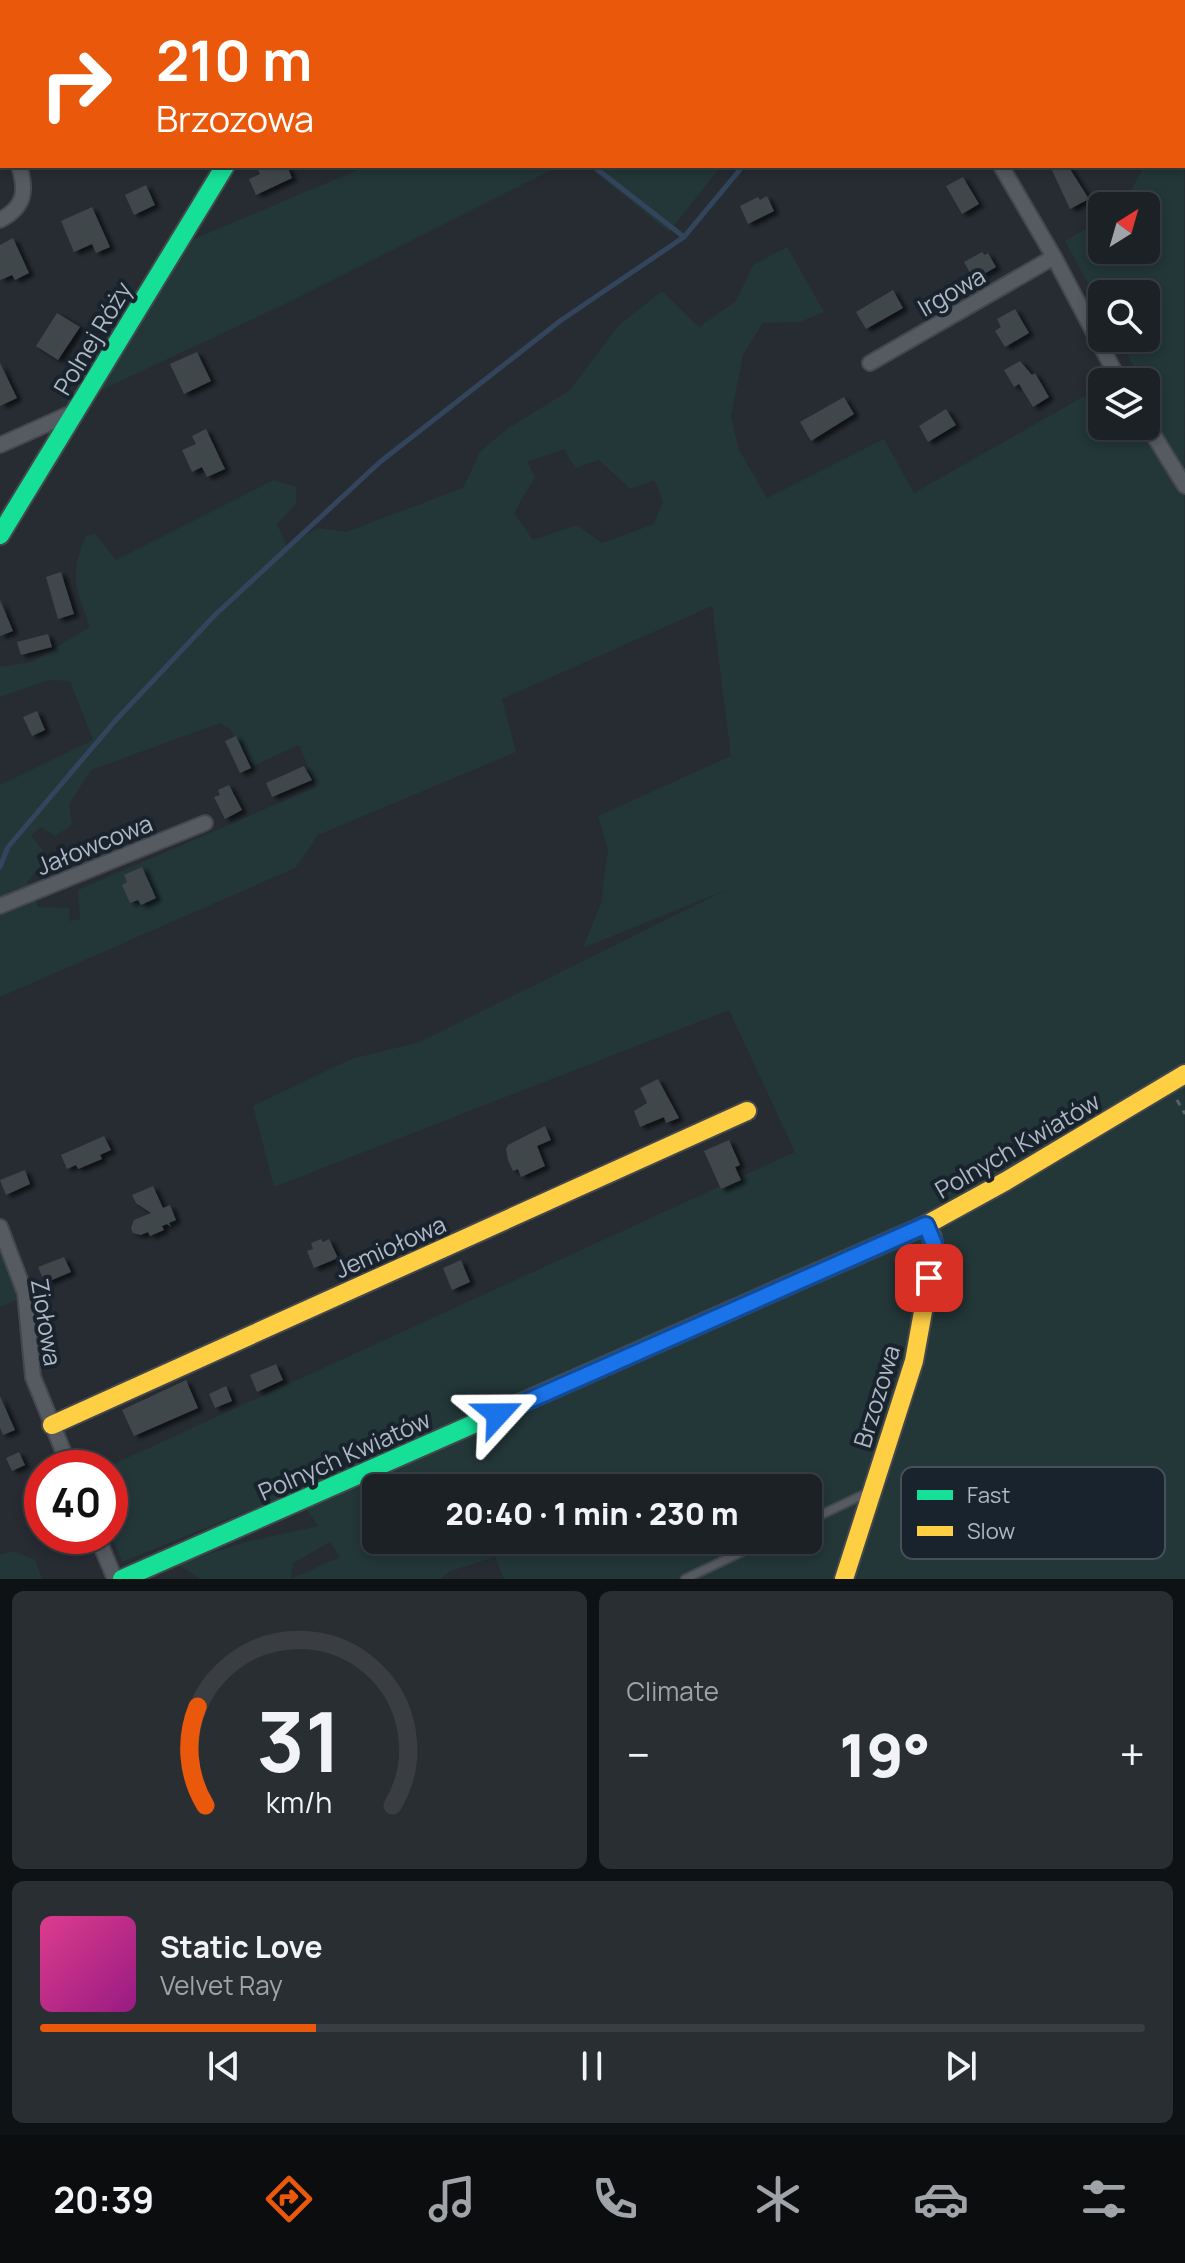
<!DOCTYPE html>
<html lang="en">
<head>
<meta charset="utf-8">
<style>
	:root { --surface:#1c2126; --page:#292e32; --text:#f1f3f6; --muted:#a0a3a7; --line:#3a3e43; --accent:#ea580c }
	body { margin:0; font-family:Manrope,sans-serif; background:var(--page); color:var(--text); height:100vh; display:flex; flex-direction:column; font-size:30px; white-space:nowrap }
	* { box-sizing:border-box; margin:0 }
	p { font-size:26px; color:var(--muted) }
	.icon { flex:none; width:44px; height:44px; fill:none; stroke:currentColor; stroke-width:2; stroke-linecap:round; stroke-linejoin:round }
	.map { position:relative; height:1579px; overflow:hidden }
	.side { display:flex; flex-direction:column; gap:12px; padding:12px; background:#0f1215; flex:1 }
	.side>* { flex:none }
	.top-card { position:absolute; left:0px; top:0px; width:1186px; height:168px; box-shadow:0 4px 12px #0003,0 0 0 2px var(--line); background:#ea580c; color:#fff; overflow:hidden }
	.needle { width:52px; rotate:37deg }
	.buttons { position:absolute; left:1088px; top:192px; display:grid; gap:16px }
	.buttons a { display:grid; place-items:center; width:72px; height:72px; border-radius:12px; background:var(--surface); box-shadow:0 4px 12px #0003,0 0 0 2px var(--line); font-size:40px }
	.speed { position:absolute; left:24px; top:1450px; display:flex; gap:16px; font-size:40px; font-weight:700; text-align:center }
	.speed>* { display:grid; place-content:center; width:104px; height:104px; border-radius:50%; background:var(--surface); box-shadow:0 4px 12px #0003,0 0 0 2px var(--line); line-height:1 }
	.speed .limit { border:12px solid #d22; background:#fff; color:#111 }
	.pin { position:absolute; display:grid; place-items:center; width:68px; height:68px; color:#fff; margin:-34px; border-radius:16px; box-shadow:0 4px 12px #0006 }
	.me { position:absolute; width:88px; margin:-44px; rotate:66deg; stroke-linejoin:round; filter:drop-shadow(0 0 6px #0008) }
	.turn { display:flex; align-items:center; gap:28px; height:168px; padding:0 24px; font-size:36px }
	.turn .icon { width:104px; height:104px; stroke-width:2.5 }
	.turn b { display:block; font-size:56px; line-height:68px }
	.big { font-size:60px; font-weight:800; line-height:1.1 }
	.side .card { flex:1; display:flex; flex-direction:column; justify-content:center; gap:12px; min-width:0; padding:0 28px; border-radius:12px; background:var(--page) }
	.side .dial { align-items:center; gap:0 }
	.dial svg { height:208px; overflow:visible; fill:none; stroke:var(--line); stroke-width:7; stroke-linecap:round; text-anchor:middle }
	.dial text { fill:var(--text); stroke:none }
	.song { display:flex; align-items:center; gap:24px }
	.cover { width:96px; height:96px; border-radius:12px; background:linear-gradient(135deg,hsl(330 70% 55%),hsl(310 70% 35%)) }
	.played { height:8px; border-radius:4px; background:linear-gradient(90deg,var(--accent) 25%,var(--line) 25%) }
	.keys { display:flex; justify-content:space-around; direction:ltr }
	.heat { display:flex; justify-content:space-between; align-items:center; font-size:44px; direction:ltr }
	.side .tiles { flex:1; display:grid; gap:12px; grid-template-columns:1fr 1fr }
	.card:last-child { grid-column:span 2 }
	.trip { position:absolute; left:362px; top:1474px; width:460px; height:80px; border-radius:12px; background:var(--surface); box-shadow:0 4px 12px #0003,0 0 0 2px var(--line); font-weight:800; line-height:80px; text-align:center }
	.tab-bar { display:flex; height:128px; justify-content:space-around; align-items:center; background:#0b0d0f; color:var(--muted) }
	.tab-bar .icon { width:56px; height:56px }
	.tab-bar .on { color:var(--accent) }
	.tab-bar b { font-size:36px; color:var(--text) }
	.map>svg:first-child { display:block }
</style>
</head>
<body>
<div class="map">
<svg width="1185" height="1579" viewBox="0 0 1185 1579">
	<defs>
		<filter id="shadow"><feDropShadow dx="5" dy="3" stdDeviation="2" flood-color="#0009"/></filter>
	</defs>
	<rect width="100%" height="100%" fill="#262c32"/>
	<!-- green -->
	<g fill="#233638" fill-rule="evenodd">
		<path d="M1184 49 1185 1579H504L495 1557 448 1572 441 1579H201L176 1564 246 1542 318 1526 294 1492 122 1562 110 1531V1468H105L795 1152 729 1010 274 1187 253 1106 351 1059 420 1042 726 890 583 948 601 903 608 849 598 816 731 756 712 606 502 699 516 752 318 835 295 868 0 997V785L93 740 70 681 49 680 0 697V667L32 662 90 627C76 586 68 577 86 536L95 534 116 560 274 480 296 487V504L277 524 287 546 318 528 346 532 463 488 480 452 507 429 570 390 619 325 662 291 699 327 736 301 753 265 787 247 824 312 800 322 763 323 743 355 731 416 738 448 767 498 884 439 914 493 1102 386V426H1146V382H1108L1134 367 1118 338H1146V294H1102V309L1065 241 1102 219V250H1146V206H1123L1144 166H1184ZM564 449 575 468 599 460 630 489 654 480 663 501 654 524 602 543 577 525 533 540 514 513 535 477 527 462ZM220 723 230 729 253 766 299 745 316 787 78 890 80 919 69 921 70 908 38 907 27 882 43 863 42 849 31 836 41 827 55 836 72 825 69 804 91 770ZM376 1488H808V1540H376ZM330 1542 340 1557 291 1579 293 1563Z"/>
		<path d="M367 166H559L289 302 95 393 194 239Z"/>
		<path d="M588 166H721L669 232Z"/>
		<path d="M0 1248 19 1299 0 1307Z"/>
		<path d="M14 1551 35 1560 42 1579H0V1555Z"/>
	</g>
	<g fill="none" stroke-linecap="round" stroke-linejoin="round">
		<!-- stream -->
		<g stroke="#33455c" stroke-width="5">
			<path d="M393 0 395 2"/>
			<path d="M878 2 879 0"/>
			<path d="M593 166 684 237 743 166"/>
			<path d="M0 867 8 847 115 721 215 615 380 462 560 321 684 237"/>
		</g>
	</g>
	<!-- building -->
	<g fill="#41464c" filter="url(#shadow)">
		<path d="M256 166H287L292 178 256 195 249 179 260 174Z"/>
		<path d="M1050 166H1068L1089 199 1070 209Z"/>
		<path d="M963 177 979 204 962 214 946 186Z"/>
		<path d="M146 185 155 205 134 215 125 195Z"/>
		<path d="M767 196 774 211 748 224 740 206 758 197 760 200Z"/>
		<path d="M92 207 110 247 96 253 92 244 74 252 61 221Z"/>
		<path d="M13 238 29 273 15 280 12 275 0 280V245Z"/>
		<path d="M982 252 985 255 988 253 996 267 974 280 964 262Z"/>
		<path d="M893 290 903 308 866 329 856 312Z"/>
		<path d="M1015 309 1029 333 1005 347 995 331 1001 327 997 319Z"/>
		<path d="M57 313 80 327 58 360 36 346Z"/>
		<path d="M197 352 211 381 184 394 170 364Z"/>
		<path d="M1020 361 1032 375 1035 373 1049 397 1033 407 1019 384 1014 387 1004 370Z"/>
		<path d="M0 363 17 398 0 406Z"/>
		<path d="M844 397 854 414 811 441 800 422Z"/>
		<path d="M946 409 956 425 928 442 919 426Z"/>
		<path d="M206 429 225 469 207 477 202 467 192 472 182 450 196 444 192 436Z"/>
		<path d="M61 572 74 614 58 619 46 577Z"/>
		<path d="M0 600 13 631 0 636Z"/>
		<path d="M48 634 52 647 21 655 17 642Z"/>
		<path d="M37 711 45 730 32 736 23 717Z"/>
		<path d="M236 736 251 768 240 773 225 741Z"/>
		<path d="M304 766 312 780 272 797 266 783Z"/>
		<path d="M229 785 242 810 225 819 214 797 220 795 218 790Z"/>
		<path d="M142 867 156 898 141 905 138 900 130 903 122 885 127 882 124 875Z"/>
		<path d="M658 1079 679 1118 666 1123 664 1117 640 1127 634 1111 647 1103 640 1088Z"/>
		<path d="M545 1126 551 1140 537 1146 545 1166 521 1177 518 1169 513 1171 508 1160 506 1149 508 1145Z"/>
		<path d="M104 1136 111 1150 100 1155 102 1159 78 1169 76 1165 67 1169 61 1155Z"/>
		<path d="M729 1140 740 1165 735 1167 741 1180 721 1189 704 1151Z"/>
		<path d="M25 1170 30 1184 6 1195 0 1180Z"/>
		<path d="M153 1186 163 1208 170 1205 176 1220 169 1223 171 1227 167 1224 162 1226 164 1230 150 1236 148 1232 141 1235 133 1233 131 1228 134 1220 151 1213 136 1203 132 1195Z"/>
		<path d="M321 1239 323 1242 329 1239 338 1258 314 1268 307 1251 313 1249 311 1243Z"/>
		<path d="M64 1257 71 1272 45 1283 38 1267Z"/>
		<path d="M461 1260 470 1282 452 1290 443 1268Z"/>
		<path d="M276 1364 283 1380 257 1392 250 1375Z"/>
		<path d="M186 1380 198 1408 134 1436 122 1410Z"/>
		<path d="M226 1386 232 1401 215 1408 209 1394Z"/>
		<path d="M0 1396 15 1430 3 1435 0 1428Z"/>
		<path d="M19 1452 25 1465 12 1471 6 1458Z"/>
	</g>
	<g fill="none" stroke-linecap="round" stroke-linejoin="round">
		<defs>
			<g id="lane">
				<path d="M808 1521 867 1493"/>
				<path d="M685 1579 767 1540"/>
			</g>
			<g id="street">
				<path d="M903 0 904 2"/>
				<path d="M305 2 306 0"/>
				<path d="M0 109 2 115"/>
				<path d="M1001 166 1054 257 1120 382"/>
				<path d="M0 220C25 207 27 191 19 166"/>
				<path d="M870 363 1054 257"/>
				<path d="M1146 423 1185 486"/>
				<path d="M0 445 74 412"/>
				<path d="M0 906 205 823"/>
				<path d="M0 1227 25 1293 33 1377 70 1468"/>
				<path d="M97 1536 115 1579"/>
			</g>
			<g id="fast">
				<path d="M0 535 225 166"/>
				<path d="M122 1579 816 1273"/>
			</g>
			<g id="slow">
				<path d="M816 1273 926 1225 1006 1181 1185 1074"/>
				<path d="M52 1425 747 1111"/>
				<path d="M844 1579 914 1361 934 1251 932 1237 926 1225"/>
			</g>
		</defs>
		<!-- lane casing -->
		<use href="#lane" stroke="#44484d" stroke-width="11"/>
		<!-- street casing -->
		<use href="#street" stroke="#44484d" stroke-width="18"/>
		<!-- fast casing -->
		<use href="#fast" stroke="#44484d" stroke-width="22"/>
		<!-- slow casing -->
		<use href="#slow" stroke="#44484d" stroke-width="22"/>
		<!-- path -->
		<path stroke="#585f65" stroke-width="3" stroke-dasharray="6 6" stroke-linecap="butt" d="M1177 1100 1185 1114"/>
		<!-- lane -->
		<use href="#lane" stroke="#565a61" stroke-width="7"/>
		<!-- street -->
		<use href="#street" stroke="#565a61" stroke-width="14"/>
		<!-- fast -->
		<use href="#fast" stroke="#16e098" stroke-width="18"/>
		<!-- slow -->
		<use href="#slow" stroke="#ffcf43" stroke-width="18"/>
	</g>
	<g fill="none" stroke-linecap="round" stroke-linejoin="round">
		<defs>
			<path id="route" d="M498 1414 926 1225 934 1244 929 1278"/>
		</defs>
		<!-- route casing -->
		<use href="#route" stroke="#114b97" stroke-width="20"/>
		<!-- route -->
		<use href="#route" stroke="#1a73e8" stroke-width="14"/>
	</g>
	<g text-anchor="middle" dominant-baseline="central" stroke-width="8" stroke-linejoin="round" paint-order="stroke">
		<!-- street labels -->
		<g font-size="24" fill="#aeb8c5" stroke="#19232d">
			<text transform="translate(951 291) rotate(-30)">Irgowa</text>
			<text transform="translate(92 338) rotate(-59)">Polnej Róży</text>
			<text transform="translate(94 844) rotate(-22)">Jałowcowa</text>
			<text transform="translate(1017 1145) rotate(-30)">Polnych Kwiatów</text>
			<text transform="translate(390 1246) rotate(-24)">Jemiołowa</text>
			<text transform="translate(47 1322) rotate(81)">Ziołowa</text>
			<text transform="translate(876 1396) rotate(-73)">Brzozowa</text>
			<text transform="translate(344 1455) rotate(-24)">Polnych Kwiatów</text>
		</g>
	</g>
	<!-- legend -->
	<rect x="901" y="1467" width="264" height="92" rx="12" fill="#19232d" stroke="#46505b" stroke-width="2"/>
	<rect x="917" y="1490" width="36" height="10" fill="#16e098"/>
	<rect x="917" y="1526" width="36" height="10" fill="#ffcf43"/>
	<g font-size="22" fill="#aeb8c5">
		<text x="967" y="1503">Fast</text>
		<text x="967" y="1539">Slow</text>
	</g>
</svg>
<div class="buttons">
<a><svg class="needle" viewBox="-14 -14 28 28"><path d="M0-13l5 13h-10z" fill="#e53935"/><path d="M0 13l5-13h-10z" fill="#a0a3a7"/></svg></a>
<a><svg class="icon" aria-label="search" viewBox="0 0 24 24"><circle cx="10" cy="10" r="6"/><path d="M15 15l6 6"/></svg></a>
<a><svg class="icon" aria-label="layers" viewBox="0 0 24 24"><path d="M12 4l9 5-9 5-9-5zM3 14l9 5 9-5"/></svg></a>
</div>
<div class="speed"><div class="limit">40</div></div>
<div class="pin" style="left:929px;top:1278px;background:#d93025"><svg class="icon" aria-label="arrive" viewBox="0 0 24 24"><path d="M6 21V4h12l-3 4 3 4H6"/></svg></div>
<svg class="me" style="left:498px;top:1414px" viewBox="-20 -20 40 40"><path d="M0-17L14 15 0 8-14 15z" fill="#1a73e8" stroke="#fff" stroke-width="4"/></svg>
<div class="trip">20:40 · 1 min · 230 m</div>
<div class="top-card">
<div class="turn"><svg class="icon" aria-label="right" viewBox="0 0 24 24"><path d="M7 20v-9h11M14 6l5 5-5 5"/></svg><div><b>210 m</b>Brzozowa</div></div>
</div>
</div>
<section class="side">
<div class="tiles">
<div class="card dial"><svg viewBox="0 0 100 80">
<path d="M14 69A42 42 0 1 1 86 69"/>
<path d="M14 69A42 42 0 0 1 11 31" stroke="#ea580c"/>
<text x="50" y="56" font-size="32" font-weight="700">31</text>
<text x="50" y="72" font-size="11">km/h</text>
</svg></div>
<div class="card"><p>Climate</p>
<div class="heat"><a>−</a><b class="big">19°</b><a>+</a></div>
</div>
<div class="card">
<div class="song"><i class="cover"></i><div><b>Static Love</b><p>Velvet Ray</p></div></div>
<div class="played"></div>
<div class="keys"><svg class="icon" aria-label="previous" viewBox="0 0 24 24"><path d="M18 5L8 12l10 7zM5 5v14"/></svg><svg class="icon" aria-label="pause" viewBox="0 0 24 24"><path d="M8 5v14M16 5v14"/></svg><svg class="icon" aria-label="next" viewBox="0 0 24 24"><path d="M6 5l10 7-10 7zM19 5v14"/></svg></div>
</div>
</div>
</section>
<nav class="tab-bar">
<b>20:39</b>
<svg class="icon on" aria-label="directions" viewBox="0 0 24 24"><path d="M12 3l9 9-9 9-9-9zM9 14v-3h6M13 9l2 2-2 2"/></svg>
<svg class="icon" aria-label="music" viewBox="0 0 24 24"><path d="M9 18V5l10-2v13"/><circle cx="6" cy="18" r="3"/><circle cx="16" cy="16" r="3"/></svg>
<svg class="icon" aria-label="phone" viewBox="0 0 24 24"><path d="M5 4h4l2 5-3 2q2 4 5 5l2-3 5 2v4C11 20 4 13 5 4z"/></svg>
<svg class="icon" aria-label="climate" viewBox="0 0 24 24"><path d="M12 3v18M4 7l16 10M4 17L20 7"/></svg>
<svg class="icon" aria-label="car" viewBox="0 0 24 24"><path d="M5 17H2v-5l4-1 3-4h7l3 4 3 1v5h-3M9 17h6M6 11h13"/><circle cx="7" cy="17" r="2"/><circle cx="17" cy="17" r="2"/></svg>
<svg class="icon" aria-label="filters" viewBox="0 0 24 24"><path d="M4 7h16M4 17h16"/><circle cx="9" cy="7" r="2"/><circle cx="15" cy="17" r="2"/></svg>
</nav>
</body>
</html>
